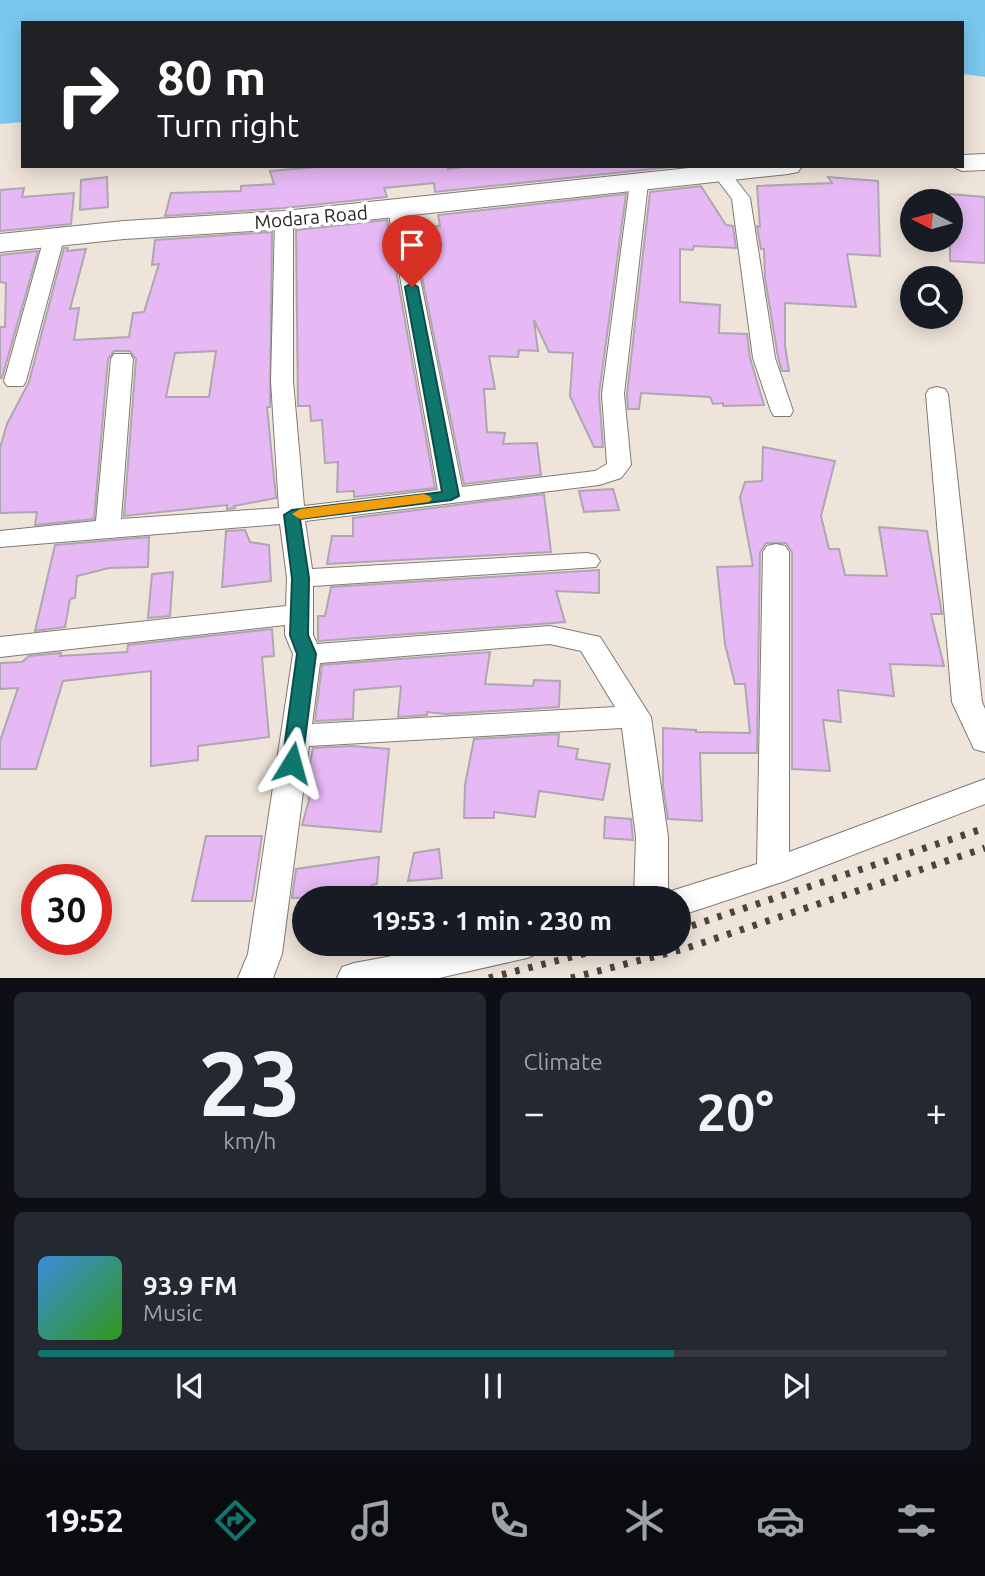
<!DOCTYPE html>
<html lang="en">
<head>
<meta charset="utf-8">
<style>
	:root { --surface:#171b24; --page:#242831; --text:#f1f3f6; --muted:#9ea1a6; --line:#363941; --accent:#0f766e }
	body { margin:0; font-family:Ubuntu,sans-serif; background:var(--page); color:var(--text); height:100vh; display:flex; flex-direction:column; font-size:26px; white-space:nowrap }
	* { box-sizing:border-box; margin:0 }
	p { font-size:23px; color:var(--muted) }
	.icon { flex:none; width:38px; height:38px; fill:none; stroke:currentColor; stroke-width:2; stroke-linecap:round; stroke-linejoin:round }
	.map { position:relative; height:978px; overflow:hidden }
	.side { display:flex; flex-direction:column; gap:14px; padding:14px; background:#0d0f14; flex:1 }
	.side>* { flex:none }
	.top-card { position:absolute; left:21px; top:21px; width:943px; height:147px; border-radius:0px; box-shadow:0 4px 18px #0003; background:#202124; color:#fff; overflow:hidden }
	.needle { width:46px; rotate:276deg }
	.fabs { position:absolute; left:900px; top:189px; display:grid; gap:14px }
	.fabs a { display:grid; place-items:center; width:63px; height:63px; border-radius:50%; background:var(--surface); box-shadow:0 4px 18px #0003; font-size:35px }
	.speed { position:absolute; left:21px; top:864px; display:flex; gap:14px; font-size:35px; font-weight:700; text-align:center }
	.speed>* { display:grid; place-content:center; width:91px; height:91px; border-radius:50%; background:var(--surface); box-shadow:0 4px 18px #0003; line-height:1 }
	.speed .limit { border:10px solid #d22; background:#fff; color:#111 }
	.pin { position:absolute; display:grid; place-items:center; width:60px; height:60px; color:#fff; margin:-72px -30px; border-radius:50% 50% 50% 0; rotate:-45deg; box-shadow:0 0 7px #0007 }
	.pin .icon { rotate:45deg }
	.me { position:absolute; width:77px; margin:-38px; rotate:8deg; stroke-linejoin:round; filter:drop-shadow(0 0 5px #0008) }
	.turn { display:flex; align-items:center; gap:24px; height:147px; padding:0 21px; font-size:32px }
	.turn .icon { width:91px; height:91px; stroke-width:2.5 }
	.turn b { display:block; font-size:49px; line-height:60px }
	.big { font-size:52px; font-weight:700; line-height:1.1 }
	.side .card { flex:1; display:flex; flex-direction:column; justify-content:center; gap:10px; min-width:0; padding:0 24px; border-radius:10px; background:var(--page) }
	.side .dial { align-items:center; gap:0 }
	.dial b { font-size:91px; line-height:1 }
	.song { display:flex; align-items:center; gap:21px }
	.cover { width:84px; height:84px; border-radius:10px; background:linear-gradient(135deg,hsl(210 70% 55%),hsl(110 70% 35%)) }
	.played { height:7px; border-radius:4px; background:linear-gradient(90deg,var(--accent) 70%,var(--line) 70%) }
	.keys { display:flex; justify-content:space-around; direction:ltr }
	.heat { display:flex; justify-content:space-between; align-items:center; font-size:38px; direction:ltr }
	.side .tiles { flex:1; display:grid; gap:14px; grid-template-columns:1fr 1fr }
	.card:last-child { grid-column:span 2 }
	.trip { position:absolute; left:292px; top:886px; width:399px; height:70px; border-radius:35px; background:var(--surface); box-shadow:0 4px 18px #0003; font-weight:700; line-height:70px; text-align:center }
	.tabs { display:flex; height:112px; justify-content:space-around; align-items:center; background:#090b0e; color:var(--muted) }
	.tabs .icon { width:49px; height:49px }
	.tabs .current { color:var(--accent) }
	.tabs b { font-size:32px; color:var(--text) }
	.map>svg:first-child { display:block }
</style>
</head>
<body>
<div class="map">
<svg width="985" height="978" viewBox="0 0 985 978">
	<rect width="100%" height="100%" fill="#efe4da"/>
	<!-- water -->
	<path fill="#7ac8ee" d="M0 0H985V77L963 74 962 23H23V122L0 124Z"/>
	<!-- building -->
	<g fill="#e6b9f4" stroke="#aea6b1" stroke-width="2" fill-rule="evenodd">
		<path d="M329 166H448V169L470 166H681L435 192 434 183 384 188 387 197 284 208 165 216 171 193 241 191V186L274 184 270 171Z"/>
		<path d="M107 177 108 207 80 210 81 180Z"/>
		<path d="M828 177 878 181 880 256 847 254 856 307 785 303V346L789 371H782L778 357 765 278 764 249H761L757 226 760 227 757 186 832 183Z"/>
		<path d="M701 186 726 225 733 226 736 248 694 246 693 250 680 249V302L720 305 719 333 747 334 750 358 764 405 723 406V403L713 404 710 397 641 393 639 409H628L627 394 650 192Z"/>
		<path d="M24 188 22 197 74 193 71 224 0 231V190Z"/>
		<path d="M626 194 599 394 603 447H594L570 396 573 353 549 352 534 320 538 351 519 350 518 357 489 356 495 389H484L487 432 505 433 503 444 537 443 541 475 464 484 412 228 440 226 438 215Z"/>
		<path d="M950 194 985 197V263L950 261Z"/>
		<path d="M387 220 435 488 354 497V491L337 492 338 462 325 463 322 420 311 421 310 406H298L296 230Z"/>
		<path d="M272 232 270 407H267L276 498 234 506 235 508 227 509V505L124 516 136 359 130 351H114L108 359 94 519 35 525 37 512 0 513V448L7 424 29 382 64 248H68L67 251 86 249 70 309 79 308 74 340 129 337 133 313 144 312 159 264 152 265 155 240ZM216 351 209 397H166L175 353Z"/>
		<path d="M38 251 2 378H0V327H5L6 283 0 282V255Z"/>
		<path d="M763 447 835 461 821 516 829 549H839L845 575 887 576 879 527 927 531 942 614H931L944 666 890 664 894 696 838 690 841 722 823 720 830 771 792 769V552L786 543H766L760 552 757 753H700L702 821 668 819 663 786V728L696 730V732L750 733 745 684H735L725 644 717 567 753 566 740 497 745 482 762 481Z"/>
		<path d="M613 489 619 510 584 512 579 491Z"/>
		<path d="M544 494 551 552 327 564 332 536H353V518Z"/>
		<path d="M245 530 250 542 269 545 271 581 222 587 226 531Z"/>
		<path d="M149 537 148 567 109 568 77 576 75 598 70 599 65 627 35 631 55 545Z"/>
		<path d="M599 570V593L556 591 565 622 319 641 318 639V616H325L331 587Z"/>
		<path d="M173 572 170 616 148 618 152 574Z"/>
		<path d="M272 629 274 656 262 657 269 737 198 746V760L151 766V671L63 681 36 769H0V741L18 688 0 689V663L22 662 29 656 61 653 60 656 127 652 128 645Z"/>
		<path d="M490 652 485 684 533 686 534 680 560 681 559 707 446 714 427 712V715L398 717 401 686 354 690 353 719 315 721 322 665Z"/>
		<path d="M559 734 558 746 578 749 576 759 610 764 603 800 539 791 535 817 494 812V818H464L465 785 474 739Z"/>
		<path d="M352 746 389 749 381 832 302 825 309 800 307 778 313 748Z"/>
		<path d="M605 817 631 819 633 840 604 838Z"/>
		<path d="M206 836H262L252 901H192Z"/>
		<path d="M439 849 442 878 408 881 414 853Z"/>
		<path d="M379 857 377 884 372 885 373 898H292L296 869Z"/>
	</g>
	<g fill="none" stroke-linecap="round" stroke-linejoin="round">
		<defs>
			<g id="street">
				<path d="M722 169 728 170 750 198 775 358 793 411 790 416H774L771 411 753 358 732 199 713 174Z"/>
				<path d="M639 178 648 183 624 394 631 465 621 478 599 485 305 521 312 569 587 553 596 555 600 561 596 567 313 586V635L317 644 550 626 600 637 651 717 668 837V892L757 864 763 552 767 546 776 544 785 546 789 552V852L985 779V804L785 881 679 916V898H634L636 837 622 728 309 746 282 954 273 978H238L248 954 293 654 285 635V625L0 657V637L286 606 287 578 280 524 0 547V531L96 521 111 359 114 354H130L133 359 121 519 279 508 271 381 275 220 284 214 293 220V381L304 506 438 490 388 209 397 203 406 209 462 487 595 471 607 464 602 394 630 183ZM550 644 581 651 615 707 312 724 320 663Z"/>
				<path d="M54 232 64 238 26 381 23 386H7L4 381 44 238Z"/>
				<path d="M937 387 945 389 948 394 982 702 985 709V752L974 749 952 702 926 394 929 389Z"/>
				<path d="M463 943H544L539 953 527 958 439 978H337L342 967 354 963Z"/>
			</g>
			<g id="primary">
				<path d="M985 154V170L962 171 951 166H962V155Z"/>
				<path d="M708 166H802L798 172 788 174 284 229 124 239 0 252V234L124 221 284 211Z"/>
			</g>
		</defs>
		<!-- street casing -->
		<use href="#street" stroke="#837970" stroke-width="2"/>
		<!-- primary casing -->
		<use href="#primary" stroke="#837970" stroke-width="2"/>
		<!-- street -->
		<use href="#street" fill="#fff" fill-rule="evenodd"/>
		<!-- primary -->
		<use href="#primary" fill="#fff" fill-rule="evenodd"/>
		<!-- rail -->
		<g stroke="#4a4440" stroke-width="7" stroke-dasharray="4.5 9" stroke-linecap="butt">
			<path d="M679 930 985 828"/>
			<path d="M489 978 626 943"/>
			<path d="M571 978 684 949 985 848"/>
		</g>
	</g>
	<!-- route -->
	<path fill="#0f766e" stroke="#0a4d48" stroke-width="2" d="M412 283 418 287 459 496 451 500 300 519 309 578 308 635 316 654 302 763 299 768 292 771 285 768 282 763 297 654 290 635 292 578 284 515 292 510 442 492 405 287Z"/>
	<!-- slow -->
	<path fill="#f59e0b" d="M424 494 429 496 432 499 429 502 300 519 292 514 300 509Z"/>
	<g text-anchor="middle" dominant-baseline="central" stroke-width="7" stroke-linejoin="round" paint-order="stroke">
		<!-- far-street labels -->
		<g font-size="19" fill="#292421" stroke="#fff">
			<text transform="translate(311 217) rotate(-5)">Modara Road</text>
		</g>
	</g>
</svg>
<div class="fabs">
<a><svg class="needle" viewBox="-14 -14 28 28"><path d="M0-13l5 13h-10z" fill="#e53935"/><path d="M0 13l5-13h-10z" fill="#9ea1a6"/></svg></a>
<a><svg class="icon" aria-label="search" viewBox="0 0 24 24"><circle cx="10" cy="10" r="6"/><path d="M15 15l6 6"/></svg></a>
</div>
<div class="speed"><div class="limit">30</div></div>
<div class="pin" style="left:412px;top:287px;background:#d93025"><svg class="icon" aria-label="arrive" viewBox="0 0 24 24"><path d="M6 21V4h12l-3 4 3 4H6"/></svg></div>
<svg class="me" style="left:292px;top:763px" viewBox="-20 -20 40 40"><path d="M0-17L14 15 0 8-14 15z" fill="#0f766e" stroke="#fff" stroke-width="4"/></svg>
<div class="trip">19:53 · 1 min · 230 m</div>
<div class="top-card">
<div class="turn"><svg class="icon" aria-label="right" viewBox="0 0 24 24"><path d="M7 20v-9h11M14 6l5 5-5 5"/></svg><div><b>80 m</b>Turn right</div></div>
</div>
</div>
<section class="side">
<div class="tiles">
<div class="card dial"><b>23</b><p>km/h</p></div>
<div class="card"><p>Climate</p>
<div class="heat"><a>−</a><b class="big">20°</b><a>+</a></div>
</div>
<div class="card">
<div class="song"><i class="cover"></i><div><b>93.9 FM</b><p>Music</p></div></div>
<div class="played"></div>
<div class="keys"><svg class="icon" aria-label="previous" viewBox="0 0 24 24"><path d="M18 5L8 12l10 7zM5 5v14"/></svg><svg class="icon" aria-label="pause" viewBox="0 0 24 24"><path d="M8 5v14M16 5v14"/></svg><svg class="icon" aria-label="next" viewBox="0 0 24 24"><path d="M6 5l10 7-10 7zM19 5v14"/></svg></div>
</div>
</div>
</section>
<nav class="tabs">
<b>19:52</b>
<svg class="icon current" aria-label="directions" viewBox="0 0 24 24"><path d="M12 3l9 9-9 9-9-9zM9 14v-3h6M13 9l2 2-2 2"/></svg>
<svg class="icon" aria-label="music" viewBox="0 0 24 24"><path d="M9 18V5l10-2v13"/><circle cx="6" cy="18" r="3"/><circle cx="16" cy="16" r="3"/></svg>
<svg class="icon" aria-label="phone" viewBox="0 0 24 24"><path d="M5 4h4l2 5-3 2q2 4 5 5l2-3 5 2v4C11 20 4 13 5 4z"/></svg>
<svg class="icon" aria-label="climate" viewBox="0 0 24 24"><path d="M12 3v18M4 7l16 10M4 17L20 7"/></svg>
<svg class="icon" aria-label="car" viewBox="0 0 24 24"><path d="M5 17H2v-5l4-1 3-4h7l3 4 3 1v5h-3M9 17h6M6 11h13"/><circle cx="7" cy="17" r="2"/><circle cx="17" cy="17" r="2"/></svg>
<svg class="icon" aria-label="filters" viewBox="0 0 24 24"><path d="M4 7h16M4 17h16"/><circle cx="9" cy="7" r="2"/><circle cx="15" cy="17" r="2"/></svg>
</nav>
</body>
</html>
